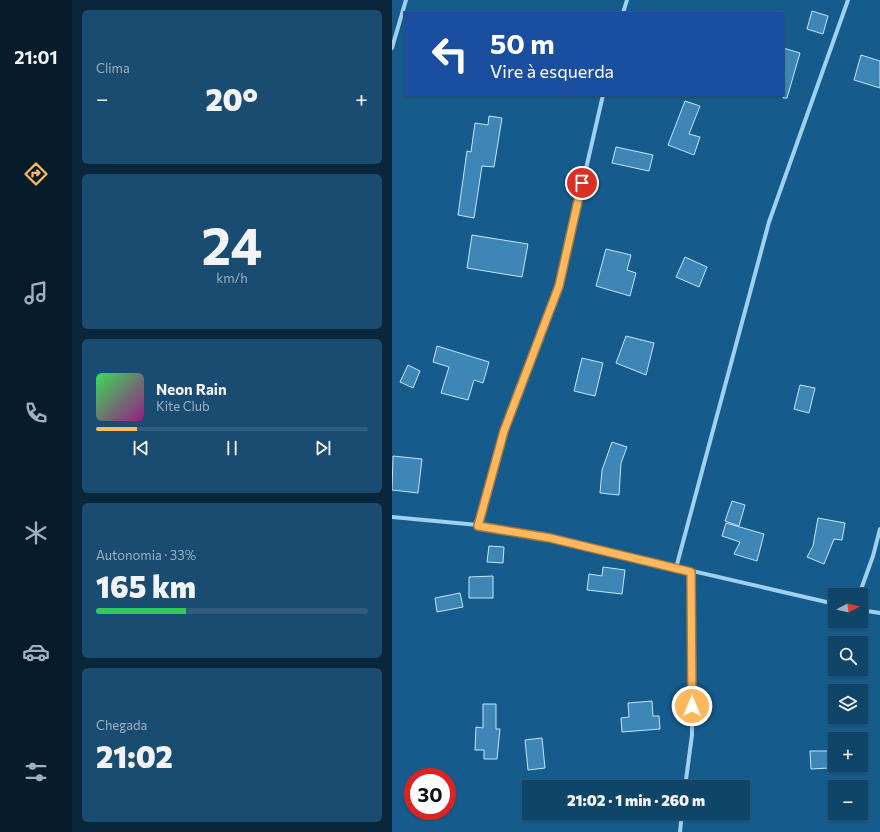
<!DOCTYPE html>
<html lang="pt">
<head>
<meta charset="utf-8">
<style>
	:root { --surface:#10456a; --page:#194c70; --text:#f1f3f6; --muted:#9cb1c1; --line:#305d7e; --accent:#ffb85e }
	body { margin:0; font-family:Commissioner,sans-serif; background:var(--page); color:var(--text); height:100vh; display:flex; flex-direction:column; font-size:15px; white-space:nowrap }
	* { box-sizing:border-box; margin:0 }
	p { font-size:13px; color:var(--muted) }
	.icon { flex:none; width:22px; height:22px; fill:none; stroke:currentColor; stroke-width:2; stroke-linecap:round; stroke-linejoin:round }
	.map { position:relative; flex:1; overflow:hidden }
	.drawer { display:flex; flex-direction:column; gap:10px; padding:10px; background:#09263a; width:320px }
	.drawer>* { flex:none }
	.guide { position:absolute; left:12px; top:12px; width:380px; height:84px; border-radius:0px; box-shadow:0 1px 3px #0004,0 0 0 1px var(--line); background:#1a4fa0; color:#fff; overflow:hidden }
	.needle { width:26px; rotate:83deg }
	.fabs { position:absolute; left:436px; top:588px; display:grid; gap:8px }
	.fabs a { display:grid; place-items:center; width:40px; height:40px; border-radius:0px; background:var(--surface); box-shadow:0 1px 3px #0004,0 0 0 1px var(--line); font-size:20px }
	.speed { position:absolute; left:12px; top:768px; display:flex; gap:8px; font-size:20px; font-weight:700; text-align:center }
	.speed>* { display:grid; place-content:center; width:52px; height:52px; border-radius:50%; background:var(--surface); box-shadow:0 1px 3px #0004,0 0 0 1px var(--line); line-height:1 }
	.speed .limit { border:6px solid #d22; background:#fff; color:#111 }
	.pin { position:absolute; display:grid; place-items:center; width:34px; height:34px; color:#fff; margin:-17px; border:2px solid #fff; border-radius:50%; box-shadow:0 1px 4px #0007 }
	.me { position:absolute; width:44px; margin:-22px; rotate:0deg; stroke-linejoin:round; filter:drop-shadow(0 0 3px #0008) }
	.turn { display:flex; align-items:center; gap:14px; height:84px; padding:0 20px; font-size:18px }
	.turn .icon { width:52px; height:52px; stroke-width:2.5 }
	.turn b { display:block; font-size:28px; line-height:34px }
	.big { font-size:30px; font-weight:800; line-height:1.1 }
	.drawer .widget { flex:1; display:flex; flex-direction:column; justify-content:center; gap:6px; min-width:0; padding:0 14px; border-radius:6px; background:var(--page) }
	.drawer .dial { align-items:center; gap:0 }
	.dial b { font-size:52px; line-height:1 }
	.song { display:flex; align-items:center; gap:12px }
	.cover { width:48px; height:48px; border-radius:6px; background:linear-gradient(135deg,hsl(130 70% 55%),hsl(310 70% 35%)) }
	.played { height:4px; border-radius:2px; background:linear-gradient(90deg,var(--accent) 15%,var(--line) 15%) }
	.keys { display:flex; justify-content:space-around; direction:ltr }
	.heat { display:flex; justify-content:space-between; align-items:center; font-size:22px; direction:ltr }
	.charge { height:6px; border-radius:3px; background:linear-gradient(90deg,#34c759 33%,var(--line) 0) }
	.trip { position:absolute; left:130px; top:780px; width:228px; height:40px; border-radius:0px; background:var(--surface); box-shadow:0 1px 3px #0004,0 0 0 1px var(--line); font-weight:800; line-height:40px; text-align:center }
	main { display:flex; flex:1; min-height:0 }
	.tabs { display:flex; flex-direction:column; width:72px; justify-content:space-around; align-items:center; background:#061c2a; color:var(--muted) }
	.tabs .icon { width:28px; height:28px }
	.tabs .current { color:var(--accent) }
	.tabs b { font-size:18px; color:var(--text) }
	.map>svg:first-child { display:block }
</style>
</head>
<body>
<main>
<nav class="tabs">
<b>21:01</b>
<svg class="icon current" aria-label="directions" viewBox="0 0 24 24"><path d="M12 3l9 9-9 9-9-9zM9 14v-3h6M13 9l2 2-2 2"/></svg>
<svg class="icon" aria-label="music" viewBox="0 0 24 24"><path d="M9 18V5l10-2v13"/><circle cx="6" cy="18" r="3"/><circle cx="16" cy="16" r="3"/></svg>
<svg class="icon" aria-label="phone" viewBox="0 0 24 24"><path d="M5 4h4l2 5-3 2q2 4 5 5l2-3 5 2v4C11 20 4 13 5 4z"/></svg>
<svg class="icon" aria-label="climate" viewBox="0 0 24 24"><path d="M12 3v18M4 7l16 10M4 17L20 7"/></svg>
<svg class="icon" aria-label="car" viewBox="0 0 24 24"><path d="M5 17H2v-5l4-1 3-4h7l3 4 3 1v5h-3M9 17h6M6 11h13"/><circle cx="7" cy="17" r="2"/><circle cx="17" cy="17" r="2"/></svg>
<svg class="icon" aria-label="filters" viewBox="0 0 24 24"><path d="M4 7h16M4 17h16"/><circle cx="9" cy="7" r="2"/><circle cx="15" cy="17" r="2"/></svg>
</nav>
<section class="drawer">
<div class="widget"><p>Clima</p>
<div class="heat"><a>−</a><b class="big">20°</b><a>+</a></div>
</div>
<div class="widget dial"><b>24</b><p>km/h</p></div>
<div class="widget">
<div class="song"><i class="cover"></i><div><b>Neon Rain</b><p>Kite Club</p></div></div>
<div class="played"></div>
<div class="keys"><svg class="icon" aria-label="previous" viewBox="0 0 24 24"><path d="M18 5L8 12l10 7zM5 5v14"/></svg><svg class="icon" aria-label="pause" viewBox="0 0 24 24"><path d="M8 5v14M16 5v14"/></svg><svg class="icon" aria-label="next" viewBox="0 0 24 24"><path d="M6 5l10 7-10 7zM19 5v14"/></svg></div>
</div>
<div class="widget"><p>Autonomia · 33%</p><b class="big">165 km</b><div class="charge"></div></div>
<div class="widget"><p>Chegada</p><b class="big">21:02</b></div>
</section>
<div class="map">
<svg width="488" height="832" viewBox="0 0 488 832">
	<rect width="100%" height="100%" fill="#155c8d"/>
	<!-- building -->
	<g fill="#3d86b6" stroke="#c5e6fb">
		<path d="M420 11 436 16 431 34 415 29Z"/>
		<path d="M391 48 408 53 395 98H391Z"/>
		<path d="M469 55 488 61V88L462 80Z"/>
		<path d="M293 101 308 106 297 134 308 137 302 155 276 145Z"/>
		<path d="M97 116 110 118 102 167 90 166 82 218 66 215 75 151 79 152 83 123 96 125Z"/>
		<path d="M224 147 261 155 257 171 220 163Z"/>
		<path d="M80 235 136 244 130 277 75 268Z"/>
		<path d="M214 249 239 255 235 270 244 273 238 296 204 286Z"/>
		<path d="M293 257 315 267 307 287 284 277Z"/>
		<path d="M234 336 262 343 254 375 224 363Z"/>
		<path d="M45 346 97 362 91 383 82 380 76 400 49 393 57 367 41 362Z"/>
		<path d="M190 358 211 363 203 396 182 391Z"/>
		<path d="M16 365 28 371 21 388 8 382Z"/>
		<path d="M408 385 423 388 417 413 402 409Z"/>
		<path d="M220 442 235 447 229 463 227 495 208 493 210 470Z"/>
		<path d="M1 456 30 459 26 493 0 490Z"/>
		<path d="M340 501 353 505 347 526 333 521Z"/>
		<path d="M426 518 453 523 450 540 442 539 432 564 415 557 421 546Z"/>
		<path d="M334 523 372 534 365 561 342 554 348 542 330 536Z"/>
		<path d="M97 546 112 547 111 563 95 562Z"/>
		<path d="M211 567 233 570 230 594 195 590 197 574 210 576Z"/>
		<path d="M101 576V598H77V577Z"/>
		<path d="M68 593 71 607 45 612 43 598Z"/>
		<path d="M260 701 261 716H267L268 729 230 732 229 718 237 717 236 703Z"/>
		<path d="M91 704H104V729H108L105 759H92V750H83L84 727 91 728Z"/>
		<path d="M150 738 153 768 136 770 133 740Z"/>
		<path d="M418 751H436L437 768 419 769Z"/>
	</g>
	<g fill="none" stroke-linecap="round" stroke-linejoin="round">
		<!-- street -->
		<g stroke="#9fd0f0" stroke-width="4">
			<path d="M231 13 235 0"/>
			<path d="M0 48 14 0"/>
			<path d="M0 517 86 525 158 538 443 604"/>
			<path d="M86 525 112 431 167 286 211 95"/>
			<path d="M284 568 377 222 456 0"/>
			<path d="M467 595 481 556 488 529"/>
			<path d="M469 610 488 613"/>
			<path d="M293 787 300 735 299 572"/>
			<path d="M288 832 290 813"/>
		</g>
	</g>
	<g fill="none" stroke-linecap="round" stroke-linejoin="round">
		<defs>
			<path id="route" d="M190 183 167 286 112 431 86 526 158 538 299 572 300 706"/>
		</defs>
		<!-- route casing -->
		<use href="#route" stroke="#a6783d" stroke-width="10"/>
		<!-- route -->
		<use href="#route" stroke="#ffb85e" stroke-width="7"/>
	</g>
</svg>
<div class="fabs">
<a><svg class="needle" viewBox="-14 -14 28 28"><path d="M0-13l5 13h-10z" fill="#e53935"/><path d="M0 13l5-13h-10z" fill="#9cb1c1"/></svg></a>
<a><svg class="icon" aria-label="search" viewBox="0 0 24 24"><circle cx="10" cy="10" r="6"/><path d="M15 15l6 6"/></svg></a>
<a><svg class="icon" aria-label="layers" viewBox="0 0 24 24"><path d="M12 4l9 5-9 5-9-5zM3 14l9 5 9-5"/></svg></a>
<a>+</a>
<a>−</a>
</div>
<div class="speed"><div class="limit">30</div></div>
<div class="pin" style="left:190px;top:183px;background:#d93025"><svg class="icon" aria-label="arrive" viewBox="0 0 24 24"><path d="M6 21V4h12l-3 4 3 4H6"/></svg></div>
<svg class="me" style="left:300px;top:706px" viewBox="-20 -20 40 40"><circle r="17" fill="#ffb85e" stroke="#fff" stroke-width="3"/><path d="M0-11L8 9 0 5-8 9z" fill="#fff"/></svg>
<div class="trip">21:02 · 1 min · 260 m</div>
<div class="guide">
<div class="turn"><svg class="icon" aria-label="left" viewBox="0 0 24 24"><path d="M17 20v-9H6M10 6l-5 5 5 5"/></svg><div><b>50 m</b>Vire à esquerda</div></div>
</div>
</div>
</main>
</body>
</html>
